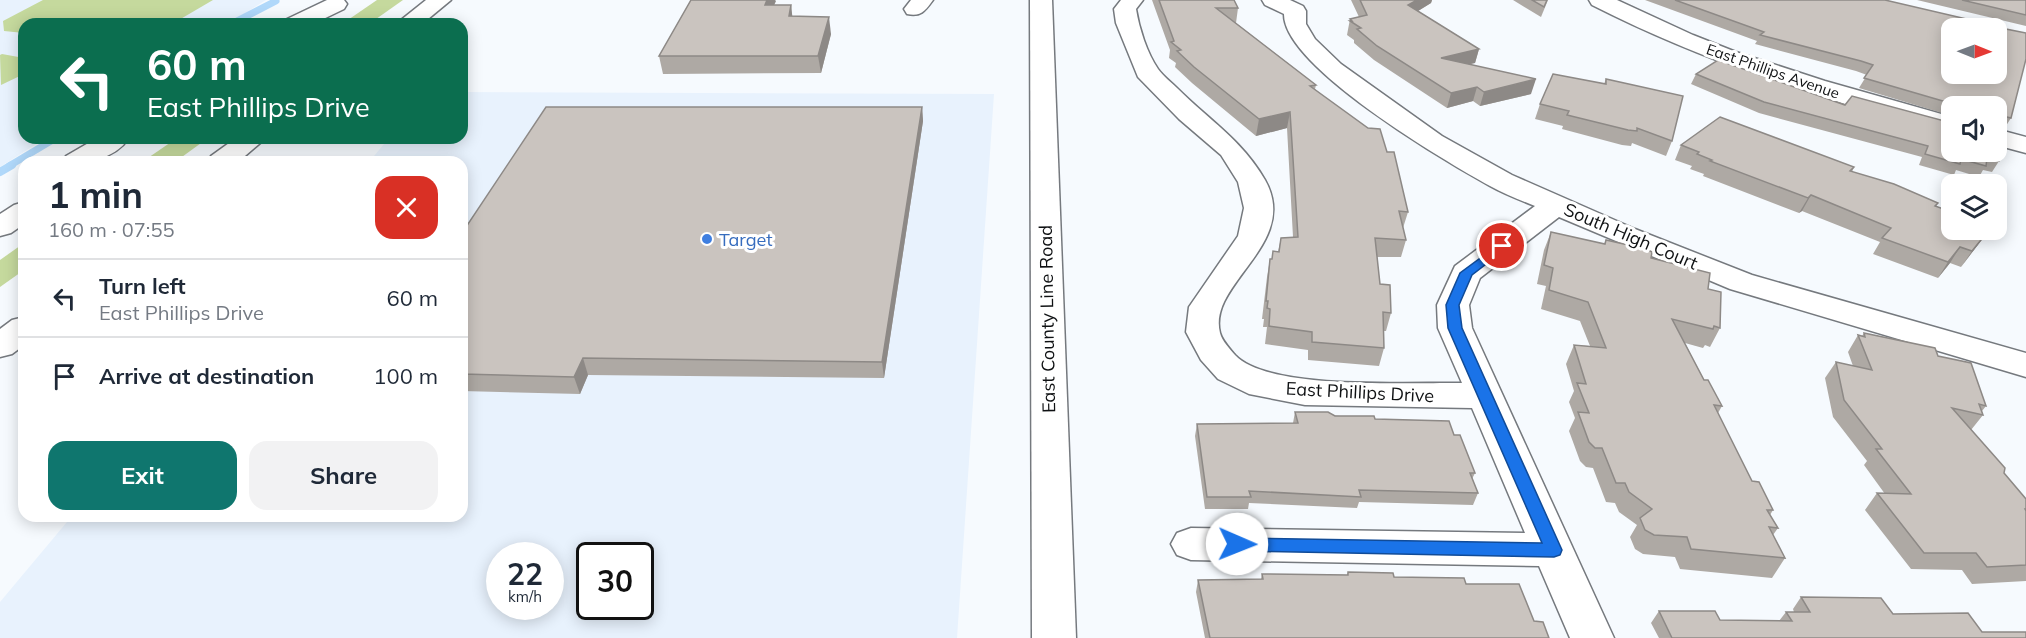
<!DOCTYPE html>
<meta charset="utf-8">
<style>
:root{--surface:#fff;--page:#f2f2f3;--text:#1f2937;--muted:#747a83;--line:#e0e1e3;--accent:#0f766e}
body{margin:0;font-family:Mulish,sans-serif;background:var(--page);color:var(--text);height:100vh;display:flex;flex-direction:column;font-size:22px;white-space:nowrap}
*{box-sizing:border-box;margin:0}
p{font-size:20px;color:var(--muted)}
.icon{flex:none;width:33px;height:33px;fill:none;stroke:currentColor;stroke-width:2;stroke-linecap:round;stroke-linejoin:round}
.map{position:relative;flex:1;overflow:hidden}
.panel{position:absolute;left:18px;top:156px;width:450px;height:366px;display:flex;flex-direction:column;background:var(--surface);border-radius:18px;box-shadow:0 3px 15px #0003}
.panel>*{flex:none}
.banner{position:absolute;left:18px;top:18px;width:450px;height:126px;border-radius:18px;box-shadow:0 3px 15px #0003;background:#0b6e4f;color:#fff;overflow:hidden}
.needle{width:39px;rotate:91deg}
.buttons{position:absolute;left:1941px;top:18px;display:grid;gap:12px}
.buttons a{display:grid;place-items:center;width:66px;height:66px;border-radius:12px;background:var(--surface);box-shadow:0 3px 15px #0003;font-size:30px}
.speed{position:absolute;left:486px;top:542px;display:flex;gap:12px;font-size:30px;font-weight:700;text-align:center}
.speed>*{display:grid;place-content:center;width:78px;height:78px;border-radius:50%;background:var(--surface);box-shadow:0 3px 15px #0003;line-height:1}
.speed small{font-size:15px;font-weight:400}
.speed .limit{border:3px solid #111;border-radius:9px;background:#fff;color:#111}
.pin{position:absolute;display:grid;place-items:center;width:51px;height:51px;color:#fff;margin:-26px;border:3px solid #fff;border-radius:50%;box-shadow:0 2px 6px #0007}
.me{position:absolute;width:66px;margin:-33px;rotate:91deg;stroke-linejoin:round;filter:drop-shadow(0 0 4px #0008)}
.turn{display:flex;align-items:center;gap:21px;height:126px;padding:0 30px;font-size:27px}
.turn .icon{width:78px;height:78px;stroke-width:2.5}
.turn b{display:block;font-size:42px;line-height:51px}
.round{display:grid;place-items:center;flex:none;width:63px;height:63px;border-radius:18px;background:var(--page)}
.headline{display:flex;align-items:center;justify-content:space-between;height:102px;padding:0 30px}
h1{font-size:36px;font-weight:700;line-height:45px}
.primary-button{display:flex;gap:12px;margin-top:auto;padding:12px 30px}
.primary-button a{flex:1;height:69px;border-radius:18px;background:var(--accent);color:#fff;font-size:24px;font-weight:700;line-height:69px;text-align:center}
.primary-button a+a{background:var(--page);color:var(--text)}
ul{padding:0;list-style:none}
li{display:flex;align-items:center;gap:18px;height:78px;padding:0 30px;border-top:2px solid var(--line)}
li div{flex:1}
li b{display:block;font-size:22px}
li em{font-style:normal}
.map>svg:first-child{display:block}
.built{fill:#e8f2fd;fill-rule:evenodd}
.green{fill:#c5d99d}
.lines{fill:none;stroke-linecap:round;stroke-linejoin:round}
.stream-far1{stroke:#b0d8fa;stroke-width:7}
.stream{stroke:#b0d8fa;stroke-width:8}
.minor-casing{stroke:#75797e;stroke-width:3}
.major-casing{stroke:#75797e;stroke-width:3}
.highway-casing{stroke:#75797e;stroke-width:3}
.minor{fill:#fff;fill-rule:evenodd}
.major{fill:#fff;fill-rule:evenodd}
.highway{fill:#fff;fill-rule:evenodd}
.wall{fill:#aea9a4}
.shaded-wall{fill:#8d8986}
.building{fill:#cac4bf;stroke:#8d8986;stroke-width:1.5;fill-rule:evenodd}
.route{fill:#1a73e8;stroke:#114b97;stroke-width:1.5}
.shop-dot{fill:#3f7fe0;stroke:#fff;stroke-width:2}
.labels{text-anchor:middle;dominant-baseline:central;stroke-width:6;stroke-linejoin:round;paint-order:stroke}
.far-street-label{font-size:15px;fill:#0f1113;stroke:#fff}
.street-label{font-size:18px;fill:#0f1113;stroke:#fff}
.shop-label{font-size:18px;fill:#366cbe;stroke:#fff;text-anchor:start}
</style>
<div class="map">
<svg width="2026" height="638" viewBox="0 0 2026 638">
<rect width="100%" height="100%" fill="#f6fafe"/>
<g class="built">
<polygon points="0,0 266,0 228,24 24,24 24,138 46,138 0,167"/>
<path d="M462 92 994 94 957 638H0V602L72 516H462V162H369L389 138H462ZM500 555H550V606H500ZM590 555H640V606H590Z"/>
</g>
<g class="green">
<polygon points="43,0 213,0 172,24 24,24 24,33 4,31 3,21"/>
<polygon points="377,0 403,0 369,24 342,24"/>
<polygon points="2,54 24,58 24,74 1,85 0,55"/>
<polygon points="177,138 208,138 175,162 142,162"/>
<polygon points="24,243 24,270 0,287 0,260"/>
</g>
<g class="lines">
<g class="stream-far1">
<polyline points="231,24 276,1"/>
<polyline points="9,166 56,138"/>
</g>
<polyline class="stream" points="0,172 12,165"/>
<g class="minor-casing">
<g id="minor">
<path d="M911 0H933C925 11 921 17 907 14L904 9Z"/>
<path d="M1121 0H1143L1136 9C1139 28 1147 53 1158 69 1163 76 1171 82 1177 88 1209 120 1242 140 1265 180 1301 244 1207 283 1220 333 1222 341 1230 349 1235 355 1269 391 1411 382 1462 383L1438 328 1437 305 1455 266 1535 206C1520 200 1504 194 1490 186 1445 161 1283 66 1284 14L1265 5 1262 0H1290L1303 6 1306 11V24L1315 39 1341 64 1442 136 1512 175 1635 229 1752 275 2026 353V377L1730 289 1559 217 1480 278 1469 305 1472 328 1614 638H1570L1539 566 1191 560 1177 555 1171 544 1177 533 1191 528 1525 533 1472 408 1305 405 1249 394 1218 379 1201 360 1186 332 1189 307 1238 236 1244 208 1238 182 1221 155 1179 119 1138 77 1116 23 1114 9Z"/>
<path d="M1589 0H1617L1693 35 1736 52 1825 81 1952 117V133C1828 102 1706 63 1592 5Z"/>
<polygon points="1996,129 2026,137 2026,153 1996,145"/>
</g>
</g>
<g class="major-casing">
<polygon id="major" points="1030,0 1052,0 1076,638 1032,638"/>
</g>
<g class="highway-casing">
<g id="highway">
<polygon points="327,0 344,0 347,4 344,9 313,24 284,24 287,19"/>
<polygon points="426,0 451,0 422,24 396,24"/>
<path d="M97 138H129C113 161 87 162 62 162L66 156Z"/>
<polygon points="236,138 266,138 238,162 207,162 211,156"/>
<polygon points="24,202 24,224 11,233 0,236 0,214 14,205"/>
<polygon points="24,317 24,345 12,354 0,357 0,329 12,320"/>
</g>
</g>
<use href="#minor" class="minor"/>
<use href="#major" class="major"/>
<use href="#highway" class="highway"/>
</g>
<g class="wall">
<polygon points="691,0 775,0 774,5 791,5 792,16 831,34 821,73 663,74 659,56"/>
<polygon points="1152,0 1234,0 1238,8 1236,23 1316,85 1315,89 1387,152 1408,212 1403,228 1406,240 1401,257 1377,257 1380,284 1391,313 1386,331 1383,331 1384,348 1379,366 1308,360 1308,350 1265,344 1267,327 1263,327 1264,319 1262,319 1267,277 1270,259 1272,259 1278,252 1281,238 1293,237 1287,128 1256,136 1192,83 1175,67 1176,63 1169,58 1170,50"/>
<polygon points="1351,0 1432,0 1431,3 1418,11 1479,49 1475,63 1469,64 1531,94 1480,106 1473,101 1447,108 1374,60 1354,43 1354,40 1347,35 1350,19 1359,17"/>
<polygon points="1513,0 1548,0 1541,17"/>
<polygon points="1645,0 1885,0 2011,118 2004,129 2000,128 1999,161 1992,172 1983,170 1979,177 1956,170 1954,175 1919,165 1922,157 1759,113 1691,84 1696,74 1952,152 1996,106 1952,106 1952,116 1859,88 1867,75 1856,71 1755,44 1757,41"/>
<polygon points="1917,0 2026,0 2026,26"/>
<polygon points="1606,79 1672,141 1666,156 1632,143 1631,146 1622,145 1562,129 1563,126 1535,119 1540,104 1604,84"/>
<polygon points="922,107 923,121 884,378 588,375 580,394 462,391 462,233"/>
<polygon points="1681,145 1854,167 1852,172 1938,203 1936,206 1989,230 1961,267 1950,263 1938,278 1873,254 1880,242 1802,211 1799,213 1703,176 1704,174 1690,169 1692,166 1675,160"/>
<polygon points="1551,232 1604,244 1606,240 1651,258 1708,289 1720,328 1710,347 1705,345 1703,348 1685,343 1704,380 1722,406 1718,413 1752,481 1773,510 1770,515 1778,528 1773,535 1785,558 1772,578 1680,569 1675,557 1643,554 1635,549 1630,537 1637,525 1619,512 1615,503 1606,502 1593,468 1586,467 1580,461 1569,431 1575,418 1569,402 1574,391 1566,364 1574,345 1590,346 1580,321 1541,309 1546,286 1537,284 1544,250"/>
<polygon points="1864,333 1938,356 1986,406 1982,411 1983,415 1971,430 2004,473 2026,499 2026,581 1972,584 1962,570 1911,569 1865,510 1877,493 1885,494 1864,465 1867,461 1833,417 1825,378 1836,362 1853,366 1848,352 1858,335 1862,336"/>
<polygon points="1295,412 1375,419 1454,435 1475,473 1472,479 1478,493 1473,505 1359,502 1357,508 1249,503 1248,509 1205,509 1195,436 1197,424 1293,423"/>
<polygon points="1348,572 1394,577 1466,584 1534,621 1549,638 1205,638 1196,592 1198,580 1261,579 1262,574 1347,575"/>
<polygon points="1801,597 1893,614 1982,632 2026,638 1659,638 1651,623 1659,611 1720,620 1779,621 1786,612 1794,612 1793,609"/>
</g>
<g class="shaded-wall">
<polygon points="767,0 775,0 776,1 767,21 765,5"/>
<polygon points="1417,0 1432,0 1431,3 1405,19 1408,5"/>
<polygon points="791,5 793,22 789,16"/>
<polygon points="829,17 831,34 821,73 818,56"/>
<polygon points="1479,49 1475,63 1437,72 1441,58"/>
<polygon points="1536,79 1531,94 1480,106 1484,92"/>
<polygon points="1477,87 1473,101 1447,108 1451,93"/>
<polygon points="922,107 923,121 884,378 882,362"/>
<polygon points="1290,112 1287,128 1256,136 1259,119"/>
<polygon points="1811,195 1802,211 1799,213 1808,198"/>
<polygon points="1989,230 1980,242 1961,267 1972,251"/>
<polygon points="1960,247 1950,263 1938,278 1948,262"/>
<polygon points="583,358 588,375 580,394 574,377"/>
</g>
<g class="building">
<polygon points="691,0 767,0 765,5 791,5 789,16 829,17 818,56 659,56"/>
<polygon points="1159,0 1234,0 1238,8 1216,8 1316,85 1310,86 1368,128 1380,129 1387,152 1394,152 1408,212 1399,211 1406,240 1375,238 1380,284 1390,285 1391,313 1383,312 1384,348 1312,342 1312,332 1269,326 1270,309 1267,308 1268,301 1266,301 1270,259 1272,259 1273,251 1279,252 1281,238 1298,237 1290,112 1259,119 1194,67 1177,51 1181,50 1171,42 1174,41"/>
<polygon points="1360,0 1417,0 1408,5 1479,49 1441,58 1536,79 1484,92 1477,87 1451,93 1377,46 1357,29 1361,28 1350,21 1352,21 1350,19 1367,15"/>
<polygon points="1532,0 1547,0 1544,7"/>
<path d="M1675 0H1885L1975 21H2000L2001 28 2026 33V59L2011 118 2003 116 2000 119 2001 135 2006 138 1999 161 1987 158 1986 166 1961 159 1960 164 1925 154 1928 146 1764 102 1696 74 1718 60 1845 105 1852 96 1952 123V152H1996V106H1960L1864 78 1873 65 1861 61 1760 35 1764 32ZM1952 28H1996V74H1952Z"/>
<polygon points="1962,0 2026,0 2026,15"/>
<polygon points="1553,74 1606,84 1606,79 1683,96 1672,141 1637,128 1637,131 1628,130 1567,115 1569,111 1540,104"/>
<polygon points="546,107 922,107 882,362 583,358 574,377 462,374 462,233"/>
<polygon points="1720,117 1854,167 1850,171 1894,184 1938,203 1935,206 1952,212 1952,230 1989,230 1972,251 1960,247 1948,262 1882,238 1891,228 1811,195 1808,198 1710,161 1712,160 1697,154 1699,152 1681,145"/>
<polygon points="1551,232 1605,244 1606,240 1646,249 1652,252 1651,258 1710,273 1708,289 1721,292 1720,328 1714,326 1713,329 1672,319 1704,380 1708,380 1722,406 1714,405 1752,481 1759,482 1773,510 1767,510 1778,528 1769,527 1785,558 1691,549 1687,537 1654,535 1645,530 1640,518 1652,509 1629,492 1625,483 1616,483 1602,448 1595,448 1589,442 1578,412 1589,413 1577,383 1586,384 1574,345 1606,348 1588,302 1549,290 1553,268 1544,265"/>
<polygon points="1864,333 1935,348 1938,356 1971,363 1986,406 1979,404 1983,415 1952,408 2005,468 2004,473 2026,499 2026,509 2025,509 2026,511 2026,565 1987,567 1976,553 1924,553 1877,493 1911,494 1876,449 1882,449 1844,400 1836,362 1872,370 1858,335 1865,337"/>
<polygon points="1295,412 1328,412 1335,416 1374,416 1375,419 1449,421 1454,435 1460,435 1475,473 1470,473 1478,493 1359,490 1361,497 1249,491 1251,497 1207,497 1197,424 1298,423"/>
<polygon points="1348,572 1393,573 1394,577 1464,578 1466,584 1519,584 1534,621 1543,622 1549,638 1210,638 1198,580 1263,579 1262,574 1348,575"/>
<polygon points="1801,597 1881,598 1893,614 1968,613 1982,632 2026,632 2026,638 1672,638 1659,611 1715,611 1720,620 1792,621 1786,612 1810,612"/>
</g>
<polygon class="route" points="1502,242 1509,246 1507,248 1472,275 1459,305 1462,328 1562,550 1560,555 1554,557 1237,551 1231,549 1228,544 1231,540 1237,538 1542,543 1448,328 1446,305 1460,273"/>
<circle class="shop-dot" cx="707" cy="239" r="6"/>
<g class="labels">
<g class="far-street-label">
<text transform="translate(1773 71) rotate(19)">East Phillips Avenue</text>
</g>
<g class="street-label">
<text transform="translate(1631 236) rotate(23)">South High Court</text>
<text transform="translate(1047 319) rotate(-91)">East County Line Road</text>
<text transform="translate(1360 392) rotate(3)">East Phillips Drive</text>
</g>
<g class="shop-label">
<text x="719" y="239">Target</text>
</g>
</g>
</svg>
<div class="buttons">
<a><svg class="needle" viewBox="-14 -14 28 28"><path d="M0-13l5 13h-10z" fill="#e53935"/><path d="M0 13l5-13h-10z" fill="#747a83"/></svg></a>
<a><svg class="icon" aria-label="sound" viewBox="0 0 24 24"><path d="M4 9h4l5-4v14l-5-4H4zM17 9q2 3 0 6"/></svg></a>
<a><svg class="icon" aria-label="layers" viewBox="0 0 24 24"><path d="M12 4l9 5-9 5-9-5zM3 14l9 5 9-5"/></svg></a>
</div>
<div class="speed"><div>22<small>km/h</small></div><div class="limit">30</div></div>
<div class="pin" style="left:1502px;top:246px;background:#d93025"><svg class="icon" aria-label="arrive" viewBox="0 0 24 24"><path d="M6 21V4h12l-3 4 3 4H6"/></svg></div>
<svg class="me" style="left:1237px;top:544px" viewBox="-20 -20 40 40"><circle r="19" fill="#fff"/><path d="M0-13L10 11 0 6-10 11z" fill="#1a73e8"/></svg>
<div class="banner">
<div class="turn"><svg class="icon" aria-label="left" viewBox="0 0 24 24"><path d="M17 20v-9H6M10 6l-5 5 5 5"/></svg><div><b>60 m</b>East Phillips Drive</div></div>
</div>
<section class="panel">
<div class="headline"><div><h1>1 min</h1><p>160 m · 07:55</p></div><a class="round" style="background:#d93025;color:#fff"><svg class="icon" aria-label="close" viewBox="0 0 24 24"><path d="M6 6l12 12M18 6L6 18"/></svg></a></div>
<ul>
<li><svg class="icon" aria-label="left" viewBox="0 0 24 24"><path d="M17 20v-9H6M10 6l-5 5 5 5"/></svg><div><b>Turn left</b><p>East Phillips Drive</p></div><em>60 m</em></li>
<li><svg class="icon" aria-label="arrive" viewBox="0 0 24 24"><path d="M6 21V4h12l-3 4 3 4H6"/></svg><div><b>Arrive at destination</b></div><em>100 m</em></li>
</ul>
<div class="primary-button"><a>Exit</a><a>Share</a></div>
</section>
</div>
